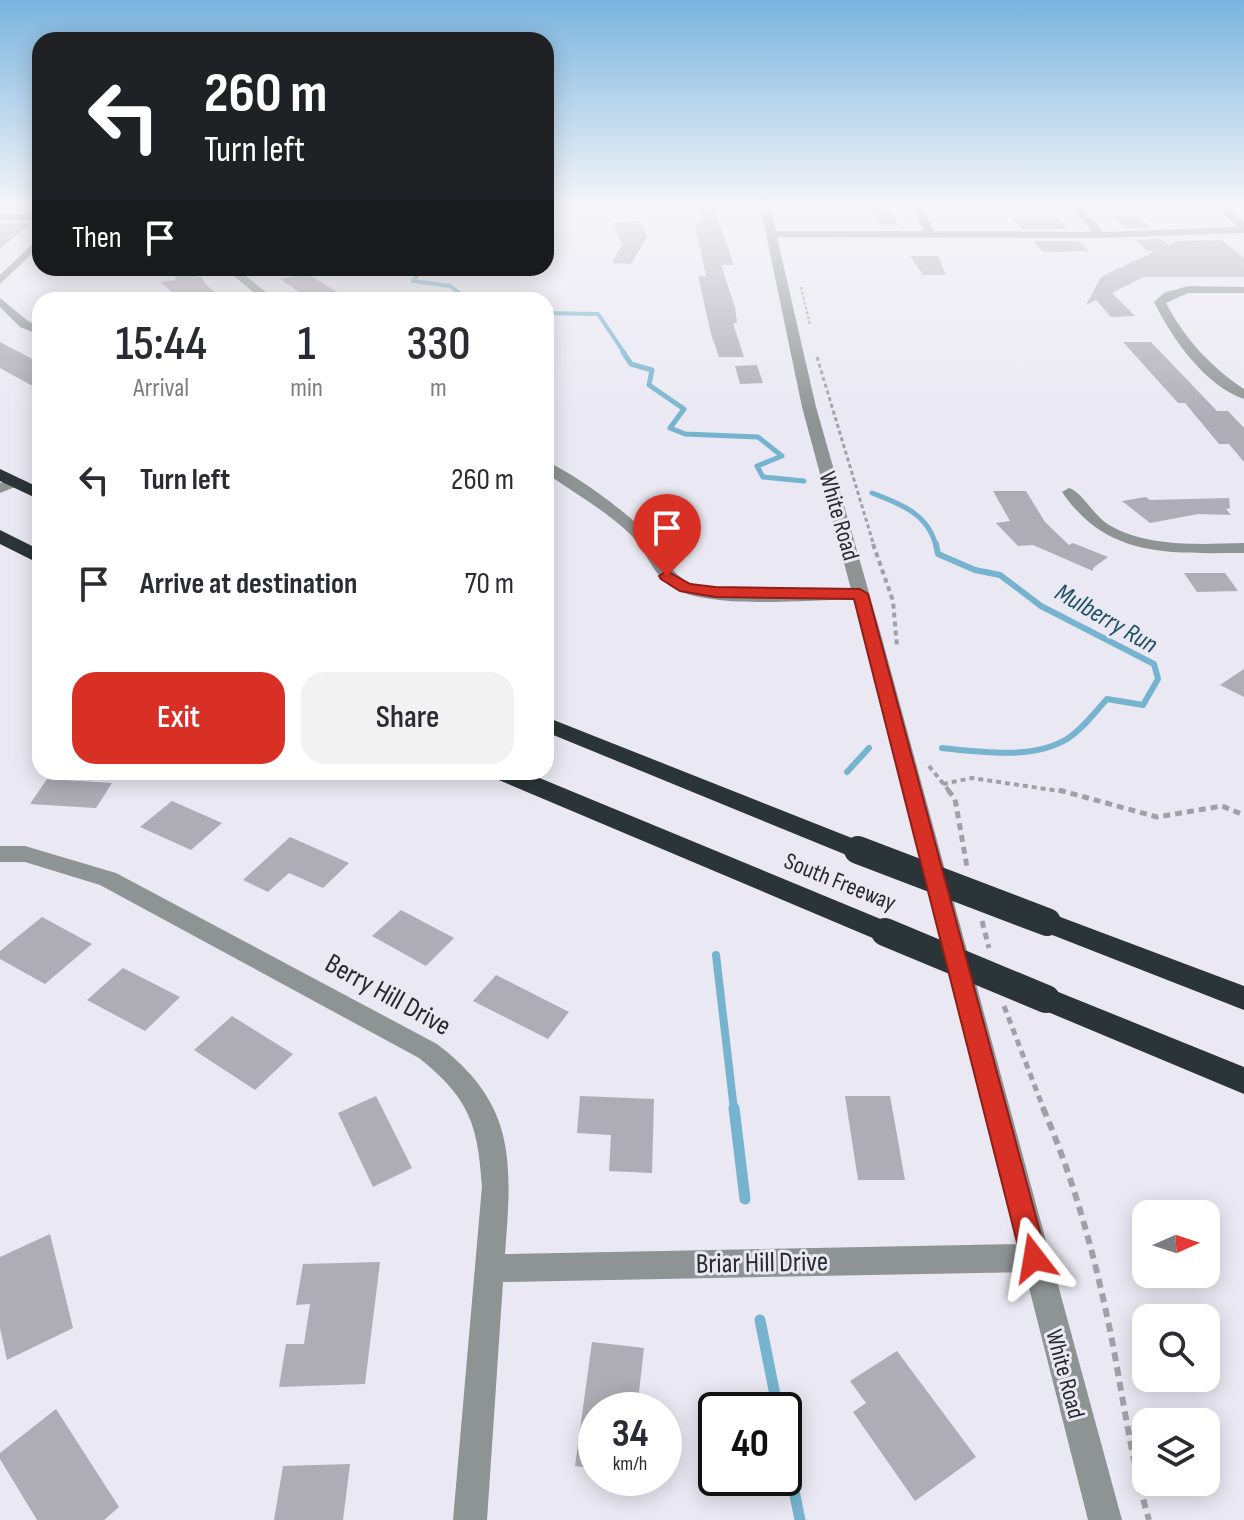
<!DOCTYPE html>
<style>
:root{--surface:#fff;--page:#f2f2f3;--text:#2b2b33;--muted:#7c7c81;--accent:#d93025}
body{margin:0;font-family:"Sofia Sans Condensed",sans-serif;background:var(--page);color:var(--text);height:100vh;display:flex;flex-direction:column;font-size:30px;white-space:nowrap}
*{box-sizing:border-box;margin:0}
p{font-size:26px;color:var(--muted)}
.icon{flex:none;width:44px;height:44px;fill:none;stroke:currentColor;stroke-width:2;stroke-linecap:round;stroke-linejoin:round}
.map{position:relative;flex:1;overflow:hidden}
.panel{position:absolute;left:32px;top:292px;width:522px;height:488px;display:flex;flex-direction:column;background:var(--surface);border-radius:24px;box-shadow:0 4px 20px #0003}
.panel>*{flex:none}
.top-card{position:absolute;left:32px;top:32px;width:522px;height:244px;border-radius:24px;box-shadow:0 4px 20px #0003;background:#202124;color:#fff;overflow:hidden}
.needle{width:52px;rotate:87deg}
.buttons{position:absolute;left:1132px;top:1200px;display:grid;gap:16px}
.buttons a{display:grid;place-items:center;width:88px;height:88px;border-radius:16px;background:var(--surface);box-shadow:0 4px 20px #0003;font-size:40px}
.speed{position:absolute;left:578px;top:1392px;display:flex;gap:16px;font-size:40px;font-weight:700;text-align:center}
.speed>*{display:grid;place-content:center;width:104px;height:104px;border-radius:50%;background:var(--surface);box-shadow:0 4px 20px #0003;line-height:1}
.speed small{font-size:20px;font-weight:400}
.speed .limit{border:4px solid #111;border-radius:12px;background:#fff;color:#111}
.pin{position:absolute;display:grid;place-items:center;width:68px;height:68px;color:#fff;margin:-82px -34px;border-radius:50% 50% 50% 0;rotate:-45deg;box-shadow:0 0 8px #0007}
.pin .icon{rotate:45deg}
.me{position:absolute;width:88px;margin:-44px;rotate:346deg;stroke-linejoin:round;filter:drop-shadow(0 0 6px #0008)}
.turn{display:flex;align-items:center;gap:28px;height:168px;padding:0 40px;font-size:36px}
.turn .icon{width:104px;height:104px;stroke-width:2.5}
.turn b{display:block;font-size:56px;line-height:68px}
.then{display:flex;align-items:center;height:76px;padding:0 40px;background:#0003;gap:16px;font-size:30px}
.eta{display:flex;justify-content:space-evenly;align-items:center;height:136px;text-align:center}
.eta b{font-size:48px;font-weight:600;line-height:56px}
.cta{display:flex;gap:16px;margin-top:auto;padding:16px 40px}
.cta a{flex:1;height:92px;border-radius:24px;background:var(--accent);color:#fff;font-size:32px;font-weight:600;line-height:92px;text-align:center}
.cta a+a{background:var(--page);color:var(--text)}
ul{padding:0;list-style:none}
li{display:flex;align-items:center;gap:24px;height:104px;padding:0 40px}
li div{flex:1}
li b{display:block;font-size:30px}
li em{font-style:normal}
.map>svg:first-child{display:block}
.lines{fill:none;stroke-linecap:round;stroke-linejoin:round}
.stream-far4{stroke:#76b3ce;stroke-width:4}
.stream-far3{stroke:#76b3ce;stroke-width:5}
.stream-far2{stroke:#76b3ce;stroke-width:6}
.stream-far1{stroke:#76b3ce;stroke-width:8}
.stream{stroke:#76b3ce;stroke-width:11}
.building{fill:#aeacb5}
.path-far4{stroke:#a2a0a7;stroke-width:2;stroke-dasharray:3 2;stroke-linecap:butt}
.path-far3{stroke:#a2a0a7;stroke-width:3;stroke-dasharray:4 3;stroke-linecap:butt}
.path-far2{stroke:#a2a0a7;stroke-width:4;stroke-dasharray:5 4;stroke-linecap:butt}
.path-far1{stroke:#a2a0a7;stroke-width:5;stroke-dasharray:7 5;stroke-linecap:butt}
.path{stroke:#a2a0a7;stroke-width:6;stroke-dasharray:9 6;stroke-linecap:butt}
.minor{fill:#8e9393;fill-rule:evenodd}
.highway{fill:#2b3436;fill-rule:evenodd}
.highway-bridge{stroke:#2b3436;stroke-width:28}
.route{fill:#d93025;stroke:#8d1f18;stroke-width:2}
.labels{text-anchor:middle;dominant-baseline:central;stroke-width:6;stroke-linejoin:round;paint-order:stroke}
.street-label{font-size:24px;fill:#29282b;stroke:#eae8f2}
.water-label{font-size:26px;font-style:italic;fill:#205265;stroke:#eae8f2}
.near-street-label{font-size:28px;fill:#29282b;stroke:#eae8f2}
</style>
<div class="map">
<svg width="1244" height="1520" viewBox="0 0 1244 1520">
<rect width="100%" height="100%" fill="#eae8f2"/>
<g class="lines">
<g class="stream-far4">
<polyline points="416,268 420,271 413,281 450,286 469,300"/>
<polyline points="546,313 598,314 625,354"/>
</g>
<g class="stream-far3">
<polyline points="623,352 631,364 652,370 649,385 684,409 670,428 685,434 758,437 782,456 757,466 763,477 804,481"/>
<path d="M872 493C900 504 928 513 936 546"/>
</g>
<g class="stream-far2">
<path d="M936 544 938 554 975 570 1000 575 1041 606 1154 664 1158 679 1143 705 1107 699C1094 713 1083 729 1067 739 1032 760 980 752 942 748"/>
<polyline points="847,772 869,748"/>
</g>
<polyline class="stream-far1" points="716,955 734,1110"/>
<g class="stream">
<polyline points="734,1108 745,1199"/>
<polyline points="760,1320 778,1410"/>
<polyline points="784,1441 800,1520"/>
</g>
</g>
<g class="building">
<polygon points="697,205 713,205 734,265 721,265 735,307 737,323 733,323 744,357 719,357 711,334 698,276 706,276 695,224 702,222"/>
<polygon points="870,207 888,207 899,225 880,225"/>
<polygon points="1113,216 1138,216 1150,227 1125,228"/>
<polygon points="1058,218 1067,229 1022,229 1013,219"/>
<polygon points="640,221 647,237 631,264 612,263 622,245 613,222"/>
<polygon points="0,223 31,223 0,249"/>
<polygon points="1161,239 1168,245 1176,241 1221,240 1244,258 1244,277 1143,277 1112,293 1135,316 1111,317 1096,300 1086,305 1101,277 1155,251 1147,251 1136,240"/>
<polygon points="1033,241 1078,241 1088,251 1043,252"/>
<polygon points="910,256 938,256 946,275 923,275"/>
<polygon points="172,268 194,268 197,277 201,276 205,284 220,296 182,300 160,282 176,280"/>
<polygon points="306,273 350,300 311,300 280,279"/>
<polygon points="0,342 40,363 40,390 0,368"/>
<polygon points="1123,342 1151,342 1217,411 1228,411 1244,428 1244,462 1229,444 1219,444 1185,403 1178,403"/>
<polygon points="757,365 763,383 740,384 735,366"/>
<polygon points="993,491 1026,491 1045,522 1069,545 1073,543 1108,557 1093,568 1093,571 1033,545 1018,546 996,523 1010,521"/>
<polygon points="1146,497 1150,500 1229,498 1230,508 1226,509 1231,515 1198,514 1150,523 1122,501"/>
<polygon points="1184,573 1225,573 1238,591 1197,592"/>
<polygon points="1244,669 1244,697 1220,685"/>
<polygon points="47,779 112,783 96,808 30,804"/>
<polygon points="172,801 222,823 191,850 140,827"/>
<polygon points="290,837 349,863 323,888 289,873 268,892 243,880"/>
<polygon points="401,910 454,938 426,966 372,936"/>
<polygon points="42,917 92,944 45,984 0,959 0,951"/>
<polygon points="123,968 180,997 145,1031 87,1000"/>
<polygon points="496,975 569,1012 548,1039 473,1001"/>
<polygon points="232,1016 293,1054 255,1090 194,1050"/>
<polygon points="376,1096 412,1168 373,1187 338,1113"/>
<polygon points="580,1096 654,1099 652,1173 609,1171 611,1135 577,1133"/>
<polygon points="845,1096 890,1096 905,1180 858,1180"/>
<polygon points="50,1234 73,1328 7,1360 0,1328 0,1257"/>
<polygon points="380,1262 365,1384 279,1387 286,1344 304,1344 310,1304 296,1305 303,1264"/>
<polygon points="592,1342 644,1348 637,1410 596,1410 596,1469 575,1466"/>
<polygon points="897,1351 976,1457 915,1501 853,1412 866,1403 850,1381"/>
<polygon points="56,1409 119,1507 104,1520 37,1520 0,1459 0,1453"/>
<polygon points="350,1464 343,1520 274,1520 283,1466"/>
</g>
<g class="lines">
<polyline class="path-far4" points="801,287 810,325"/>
<polyline class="path-far3" points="817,357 874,546"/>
<g class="path-far2">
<polyline points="873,544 893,601 897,647"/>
<polyline points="929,766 950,792"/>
<polyline points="943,784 972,778 1066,792"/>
</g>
<g class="path-far1">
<polyline points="948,790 955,799 967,867"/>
<polyline points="1059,790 1157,817 1222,806 1244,815"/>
<polyline points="982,921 989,948"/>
<polyline points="1004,1006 1044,1110"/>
</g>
<path class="path" d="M1043 1108C1075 1182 1095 1257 1111 1335 1123 1397 1131 1459 1149 1520"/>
<g class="minor">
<path d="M760 205H770L776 231H924L911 205H921L934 231 1092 232 1071 205H1081L1103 232 1238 227 1215 205H1226L1244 222V233L1100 238 777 237 816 407 883 642 1122 1520H1088L1025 1272 503 1282 487 1520H453L482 1186C478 1124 469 1098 419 1058L100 885 25 862H0V846H25L116 873 437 1044C517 1105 512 1162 505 1254L1018 1244 854 599C808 600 718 609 677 590 654 579 647 551 630 534 605 510 574 493 546 473V462C567 468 631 515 646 533 661 549 669 574 691 583 727 598 810 590 851 589L802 407Z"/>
<rect x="0" y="214" width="40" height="6"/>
<polygon points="40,237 40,246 0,284 0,275"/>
<polygon points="546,242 551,243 551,247 546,248"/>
<polygon points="224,268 236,268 276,300 263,300"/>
<path d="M1188 286 1244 287V293H1188L1166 303C1184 338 1211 367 1244 389V399C1204 385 1172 338 1154 302L1164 293Z"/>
<polygon points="0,298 28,321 40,327 40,335 20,327 0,307"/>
<polygon points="15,478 20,479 20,485 0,493 0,483"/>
<path d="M1069 488C1082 492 1094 516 1109 525 1149 548 1200 544 1244 543V553C1170 553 1108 559 1062 492Z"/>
</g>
<g class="highway">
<polygon points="0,469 40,488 40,500 0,481"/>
<polygon points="0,530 40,550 40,564 0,544"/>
<polygon points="546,717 867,844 871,850 867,856 858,859 849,856 546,732"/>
<polygon points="491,772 525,772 895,925 899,932 895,939 885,942 875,939 494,778"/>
<polygon points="1047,912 1244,986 1244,1010 1037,929 1033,922 1037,915"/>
<polygon points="1046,987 1244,1067 1244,1094 1036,1007 1031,999 1036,991"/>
</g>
<g class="highway-bridge">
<polyline points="858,850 1047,922"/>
<polyline points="885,932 1046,999"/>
</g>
</g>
<linearGradient id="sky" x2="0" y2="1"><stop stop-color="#7ab4de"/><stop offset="0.49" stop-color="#f6f5f9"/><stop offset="1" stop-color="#f6f5f9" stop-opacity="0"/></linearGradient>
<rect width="1244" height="418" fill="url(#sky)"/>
<polygon class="route" points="667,571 690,584 715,587 860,589 868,594 1047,1258 1043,1267 1034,1270 1025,1267 1021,1258 854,599 715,597 680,591 661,579 659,576"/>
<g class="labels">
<g class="street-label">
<text transform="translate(839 516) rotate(74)">White Road</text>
<text transform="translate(840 882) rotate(22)">South Freeway</text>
<text transform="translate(1065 1374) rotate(75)">White Road</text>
</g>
<g class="water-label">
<text transform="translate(1106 619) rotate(30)">Mulberry Run</text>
</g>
<g class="near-street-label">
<text transform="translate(388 995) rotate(29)">Berry Hill Drive</text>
<text transform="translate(762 1263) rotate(-1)">Briar Hill Drive</text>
</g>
</g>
</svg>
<div class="buttons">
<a><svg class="needle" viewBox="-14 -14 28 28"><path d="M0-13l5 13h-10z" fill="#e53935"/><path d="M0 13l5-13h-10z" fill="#7c7c81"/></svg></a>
<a><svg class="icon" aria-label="search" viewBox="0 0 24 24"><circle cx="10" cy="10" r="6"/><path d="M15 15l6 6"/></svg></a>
<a><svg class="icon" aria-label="layers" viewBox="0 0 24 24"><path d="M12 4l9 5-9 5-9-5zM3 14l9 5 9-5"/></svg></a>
</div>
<div class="speed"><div>34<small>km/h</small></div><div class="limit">40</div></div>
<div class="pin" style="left:667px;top:576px;background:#d93025"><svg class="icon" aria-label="arrive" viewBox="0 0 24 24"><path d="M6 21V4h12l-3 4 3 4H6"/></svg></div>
<svg class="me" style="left:1034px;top:1258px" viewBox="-20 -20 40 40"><path d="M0-17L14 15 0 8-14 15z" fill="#d93025" stroke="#fff" stroke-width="4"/></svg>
<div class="top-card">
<div class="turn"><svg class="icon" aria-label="left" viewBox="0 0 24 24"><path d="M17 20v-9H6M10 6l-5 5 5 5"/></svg><div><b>260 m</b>Turn left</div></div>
<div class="then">Then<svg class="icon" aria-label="arrive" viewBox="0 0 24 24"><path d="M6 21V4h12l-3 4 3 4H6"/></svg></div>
</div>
<section class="panel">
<div class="eta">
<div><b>15:44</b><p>Arrival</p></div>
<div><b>1</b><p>min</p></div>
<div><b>330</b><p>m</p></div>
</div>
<ul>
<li><svg class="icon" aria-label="left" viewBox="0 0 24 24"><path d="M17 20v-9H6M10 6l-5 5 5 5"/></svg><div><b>Turn left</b></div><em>260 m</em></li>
<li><svg class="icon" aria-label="arrive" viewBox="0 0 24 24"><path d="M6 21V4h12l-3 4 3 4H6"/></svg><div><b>Arrive at destination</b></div><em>70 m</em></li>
</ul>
<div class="cta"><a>Exit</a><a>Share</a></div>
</section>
</div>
